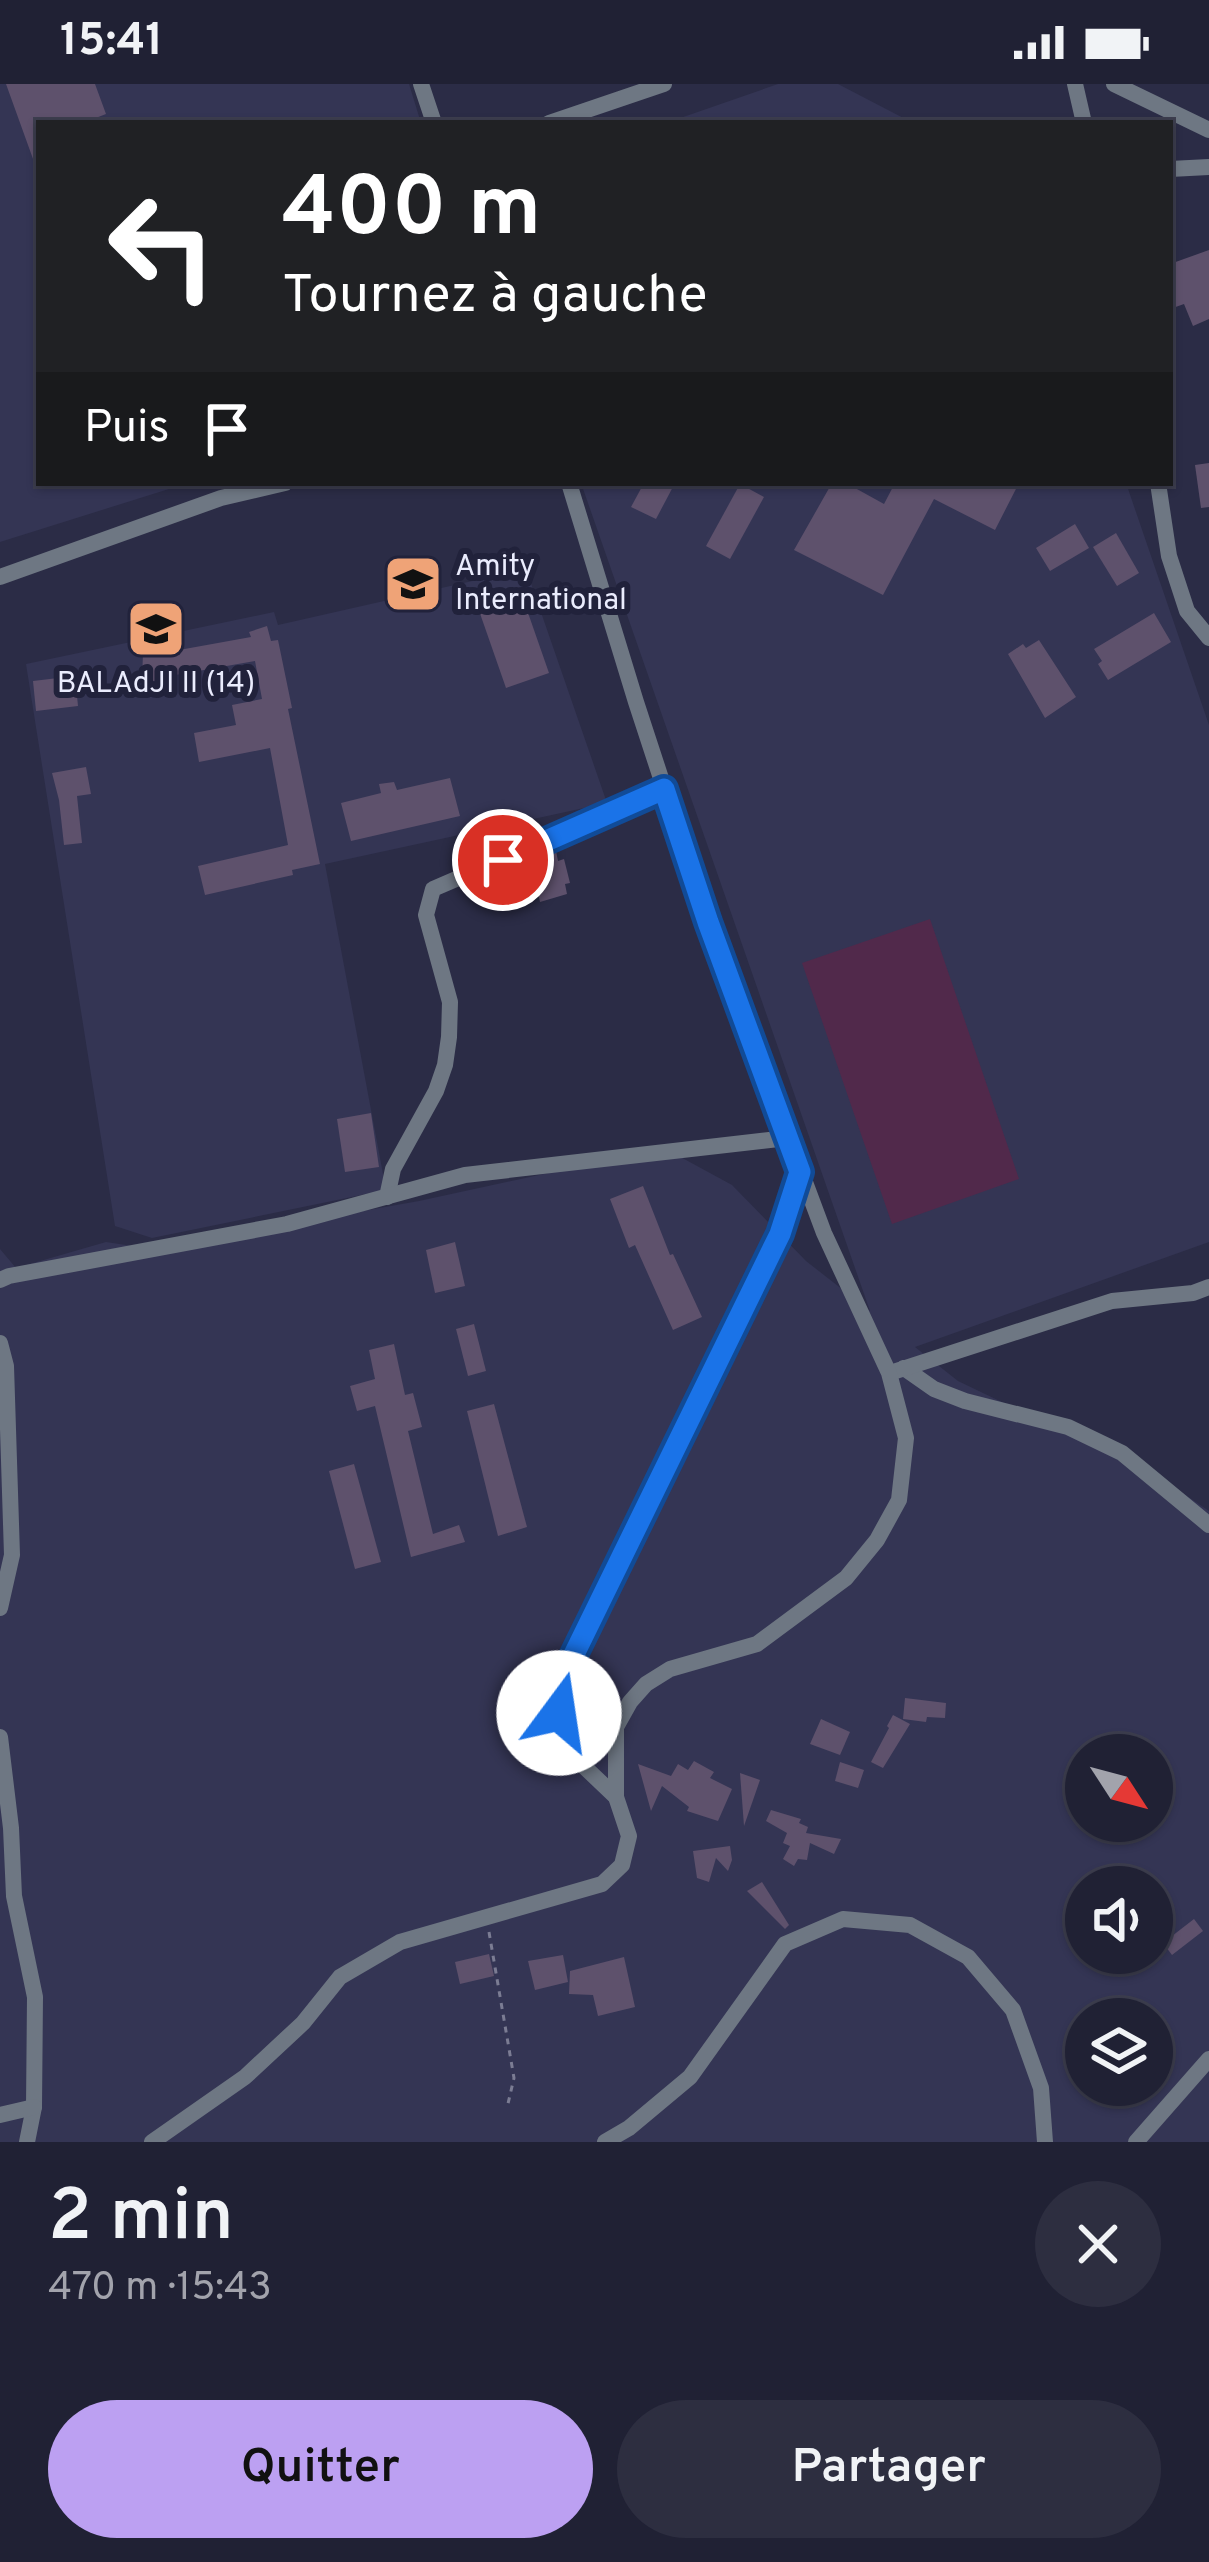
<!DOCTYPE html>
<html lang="fr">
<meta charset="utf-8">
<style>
:root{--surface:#202134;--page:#2d2e40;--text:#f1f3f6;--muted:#a2a3ac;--line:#3d3e4f;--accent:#bca0f2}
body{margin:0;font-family:Overpass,sans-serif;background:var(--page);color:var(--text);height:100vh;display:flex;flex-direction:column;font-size:45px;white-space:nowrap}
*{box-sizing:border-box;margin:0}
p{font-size:39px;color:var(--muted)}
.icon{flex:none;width:66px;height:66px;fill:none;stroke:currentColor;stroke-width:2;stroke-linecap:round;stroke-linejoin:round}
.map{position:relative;height:2058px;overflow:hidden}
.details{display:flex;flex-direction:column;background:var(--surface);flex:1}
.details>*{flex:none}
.guide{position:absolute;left:36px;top:36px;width:1137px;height:366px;border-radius:0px;box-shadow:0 3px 9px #0004,0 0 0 3px var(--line);background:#202124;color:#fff;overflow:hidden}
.needle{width:78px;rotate:126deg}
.fabs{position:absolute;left:1065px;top:1650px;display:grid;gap:24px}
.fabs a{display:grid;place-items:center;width:108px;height:108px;border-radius:50%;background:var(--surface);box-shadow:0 3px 9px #0004,0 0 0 3px var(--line);font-size:60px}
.pin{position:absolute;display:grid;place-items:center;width:102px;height:102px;color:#fff;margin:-51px;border:6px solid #fff;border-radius:50%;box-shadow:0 3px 12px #0007}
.me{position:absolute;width:132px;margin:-66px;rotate:14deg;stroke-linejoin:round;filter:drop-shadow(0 0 9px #0008)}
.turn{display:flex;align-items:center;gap:42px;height:252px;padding:0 48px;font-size:54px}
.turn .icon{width:156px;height:156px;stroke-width:2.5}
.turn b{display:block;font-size:84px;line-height:102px}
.then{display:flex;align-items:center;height:114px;padding:0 48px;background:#0003;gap:24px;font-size:45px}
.round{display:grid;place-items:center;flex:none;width:126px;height:126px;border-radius:63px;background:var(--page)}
.overview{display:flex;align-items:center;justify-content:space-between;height:204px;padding:0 48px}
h1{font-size:72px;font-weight:600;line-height:90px}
.primary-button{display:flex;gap:24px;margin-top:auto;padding:24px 48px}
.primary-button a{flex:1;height:138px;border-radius:72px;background:var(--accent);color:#111;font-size:48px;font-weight:600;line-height:138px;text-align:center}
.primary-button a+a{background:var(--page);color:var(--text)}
.status{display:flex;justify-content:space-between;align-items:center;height:84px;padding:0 60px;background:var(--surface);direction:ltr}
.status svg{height:33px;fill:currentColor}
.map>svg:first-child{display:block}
.built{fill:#343554;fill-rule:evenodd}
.green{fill:#51294b}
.building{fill:#5e516c}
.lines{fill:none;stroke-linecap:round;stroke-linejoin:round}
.path{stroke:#7b7c93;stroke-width:3;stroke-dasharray:6 6;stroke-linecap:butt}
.minor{stroke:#6e7783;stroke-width:16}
.route-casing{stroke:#114b97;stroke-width:30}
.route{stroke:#1a73e8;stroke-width:21}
.labels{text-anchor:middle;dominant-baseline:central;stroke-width:12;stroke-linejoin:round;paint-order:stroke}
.poi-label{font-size:30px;fill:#eaecfd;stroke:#21223b;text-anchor:start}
</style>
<div class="status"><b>15:41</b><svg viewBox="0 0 49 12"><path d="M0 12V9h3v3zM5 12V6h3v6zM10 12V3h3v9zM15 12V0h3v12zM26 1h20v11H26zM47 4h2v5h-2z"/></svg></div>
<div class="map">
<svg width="1209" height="2058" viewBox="0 0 1209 2058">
<rect width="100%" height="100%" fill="#2b2c46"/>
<g class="built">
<polygon points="0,0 409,0 421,39 39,39 39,399 188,399 0,458"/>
<polygon points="778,0 838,0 913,39 666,39"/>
<path d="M581 399H1126L1209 641V1158L915 1263 958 1297 1159 1393 1209 1427V2058H0V1165L16 1184 106 1158 166 1167 278 1142 419 1117 664 1064 732 1101 806 1177 870 1227ZM1086 1671H1152V1737H1086ZM1086 1803H1152V1869H1086ZM1086 1935H1152V2001H1086Z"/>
<polygon points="526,485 607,719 325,780 386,1106 152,1154 115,1142 26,580 274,528 278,541"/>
</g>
<polygon class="green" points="930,835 1019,1095 892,1140 802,879"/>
<g class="building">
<polygon points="6,0 95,0 106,30 83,39 39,39 37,86"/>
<polygon points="1209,166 1209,235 1193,242 1184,220 1170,225 1170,180"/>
<polygon points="1209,379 1209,423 1201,424 1195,381"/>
<polygon points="644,399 675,399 656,435 631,423"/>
<polygon points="832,399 846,399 884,420 895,399 1019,399 995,446 934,415 883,511 794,466"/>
<polygon points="740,400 764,413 730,475 706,462"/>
<polygon points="1075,440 1089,464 1050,487 1036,464"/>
<polygon points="1116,449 1139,489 1117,502 1093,463"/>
<polygon points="519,503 549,589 506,604 476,518"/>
<polygon points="1154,529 1171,558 1108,596 1098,580 1102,577 1094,565"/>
<polygon points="267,542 271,557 278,556 292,624 288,625 320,780 292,786 293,791 205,811 198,782 288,761 270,664 199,678 194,649 236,641 232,621 262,615 255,577 164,593 164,598 142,596 143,569 180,571 179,566 251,553 249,548"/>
<polygon points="1039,556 1076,613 1045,634 1008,570 1023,560 1026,564"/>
<polygon points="75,592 78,622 36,627 33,597"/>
<polygon points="86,683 91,710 77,712 82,759 64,761 59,716 52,689"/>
<polygon points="450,694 460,732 351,757 341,719 381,709 379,700 394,698 397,706"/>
<polygon points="556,767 558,777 564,775 570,799 565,800 567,810 540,818 531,776"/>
<polygon points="371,1029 379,1083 345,1088 337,1035"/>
<polygon points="643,1102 670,1171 673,1170 702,1233 673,1246 635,1161 629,1164 610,1115"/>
<polygon points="455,1158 465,1202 435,1209 426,1166"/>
<polygon points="474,1240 486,1287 468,1292 456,1245"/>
<polygon points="394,1260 405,1311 413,1309 422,1343 408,1347 433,1450 459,1441 465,1458 411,1473 375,1322 357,1327 350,1302 375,1295 369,1266"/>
<polygon points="494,1320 527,1443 498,1452 467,1327"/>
<polygon points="354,1380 381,1478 355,1485 329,1387"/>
<polygon points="905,1614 946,1619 945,1634 927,1633 926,1638 903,1635"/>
<polygon points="893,1631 910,1640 883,1684 871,1678 889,1644 887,1642"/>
<polygon points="821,1635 850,1648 840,1671 810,1660"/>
<polygon points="694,1677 714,1688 710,1694 732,1705 718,1737 687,1727 689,1723 662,1702 651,1727 638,1680 671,1692 678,1680 688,1686"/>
<polygon points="840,1678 864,1686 858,1704 835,1697"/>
<polygon points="740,1689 760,1696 744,1742"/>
<polygon points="771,1726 801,1735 799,1739 808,1743 806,1749 841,1755 834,1770 810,1759 807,1776 798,1775 794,1782 783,1775 790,1762 783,1759 787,1749 766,1737"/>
<polygon points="730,1762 732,1776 728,1787 716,1774 709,1798 697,1794 693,1767"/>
<polygon points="762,1798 789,1841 785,1845 747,1807"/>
<polygon points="1194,1835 1203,1847 1172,1871 1163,1859"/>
<polygon points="489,1870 494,1892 460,1900 455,1878"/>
<polygon points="563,1871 568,1898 535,1906 528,1877"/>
<polygon points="624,1873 635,1923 598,1932 593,1911 569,1910 570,1887"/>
</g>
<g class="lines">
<polyline class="path" points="489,1848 514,1994 507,2024"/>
<g class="minor">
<polyline points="421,0 434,39"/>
<polyline points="1075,0 1084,39"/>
<polyline points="1114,0 1209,46"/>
<polyline points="549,39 664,0"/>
<polyline points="1170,85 1209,83"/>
<polyline points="1158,399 1169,472 1187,527 1209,554"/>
<polyline points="0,493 221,414 285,399"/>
<polyline points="387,1113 393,1085 436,1007 445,981 449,953 450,918 426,831 433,805 664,705"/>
<polyline points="0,1196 9,1192 287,1140 465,1091 787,1054"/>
<polyline points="0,1259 6,1282 12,1471 0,1524"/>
<polyline points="904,1284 934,1305 965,1317 1068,1343 1122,1369 1209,1441"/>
<polyline points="896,1287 1112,1217 1193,1209 1209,1203"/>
<polyline points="0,1653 11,1744 14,1812 35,1913 34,2023 27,2058"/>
<polyline points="616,1713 572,1671 559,1629 560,1599 780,1151 800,1088"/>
<polyline points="0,2031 34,2023"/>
<polyline points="152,2058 245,1993 303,1939 340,1893 400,1858 602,1800 622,1781 629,1752 616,1713 616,1643 630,1618 646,1600 670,1585 757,1560 846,1494 877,1456 899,1416 906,1354 889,1289 824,1149 708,838 636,618 569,399"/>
<polyline points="605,2058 629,2044 690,1993 785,1860 843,1835 910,1841 968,1873 1013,1926 1041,2004 1045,2058"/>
<polyline points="1136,2058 1209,1975"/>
</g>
</g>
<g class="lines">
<g class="route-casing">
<polyline id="route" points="503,776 664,705 708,838 800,1088 780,1150 560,1599 559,1629"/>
</g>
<use href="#route" class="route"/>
</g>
<defs>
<g id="school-square" transform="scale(3)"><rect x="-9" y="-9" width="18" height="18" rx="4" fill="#efa377" stroke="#21223b"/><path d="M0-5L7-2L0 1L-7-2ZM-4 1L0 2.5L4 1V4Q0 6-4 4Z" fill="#111"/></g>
</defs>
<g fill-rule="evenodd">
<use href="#school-square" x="413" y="500"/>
<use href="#school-square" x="156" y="545"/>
</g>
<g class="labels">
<g class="poi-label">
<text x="455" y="483">Amity<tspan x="455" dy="34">International</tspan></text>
<text x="156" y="600" text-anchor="middle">BALAdJI II (14)</text>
</g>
</g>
</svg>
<div class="fabs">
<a><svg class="needle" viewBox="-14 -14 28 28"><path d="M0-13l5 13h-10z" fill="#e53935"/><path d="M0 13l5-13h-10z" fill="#a2a3ac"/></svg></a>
<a><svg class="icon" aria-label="sound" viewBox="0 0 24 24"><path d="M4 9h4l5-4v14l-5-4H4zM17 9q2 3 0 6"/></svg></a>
<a><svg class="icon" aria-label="layers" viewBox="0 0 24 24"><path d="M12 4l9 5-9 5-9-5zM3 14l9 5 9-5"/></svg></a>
</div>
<div class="pin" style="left:503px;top:776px;background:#d93025"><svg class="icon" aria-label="arrive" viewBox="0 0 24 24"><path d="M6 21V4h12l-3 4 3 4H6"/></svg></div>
<svg class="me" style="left:559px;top:1629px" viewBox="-20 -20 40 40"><circle r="19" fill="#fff"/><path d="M0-13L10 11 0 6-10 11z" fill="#1a73e8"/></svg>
<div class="guide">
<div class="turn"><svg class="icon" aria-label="left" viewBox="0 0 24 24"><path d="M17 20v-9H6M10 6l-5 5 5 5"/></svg><div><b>400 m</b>Tournez à gauche</div></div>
<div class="then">Puis<svg class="icon" aria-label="arrive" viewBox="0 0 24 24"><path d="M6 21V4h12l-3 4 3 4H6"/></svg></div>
</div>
</div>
<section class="details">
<div class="overview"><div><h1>2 min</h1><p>470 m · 15:43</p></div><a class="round"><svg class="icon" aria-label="close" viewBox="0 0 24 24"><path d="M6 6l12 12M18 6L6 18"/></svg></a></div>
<div class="primary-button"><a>Quitter</a><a>Partager</a></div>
</section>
